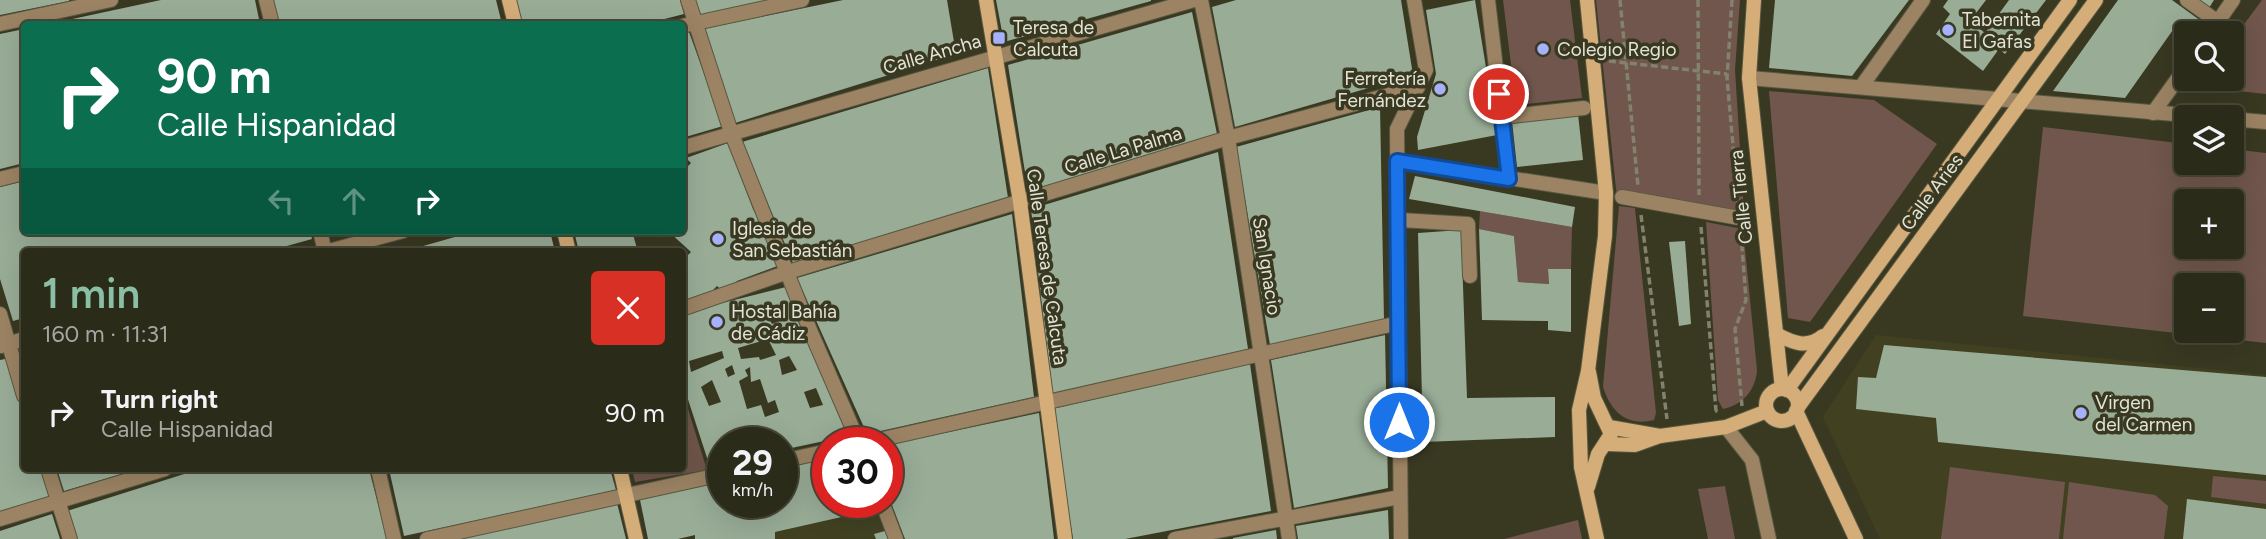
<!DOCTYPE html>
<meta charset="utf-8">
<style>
:root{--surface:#2b2b1a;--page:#373727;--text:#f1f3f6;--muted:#a6a7a2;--line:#474739;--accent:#8abfa5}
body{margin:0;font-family:Figtree,sans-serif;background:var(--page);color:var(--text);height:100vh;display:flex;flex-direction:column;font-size:26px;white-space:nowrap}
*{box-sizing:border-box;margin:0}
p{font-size:23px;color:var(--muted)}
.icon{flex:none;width:38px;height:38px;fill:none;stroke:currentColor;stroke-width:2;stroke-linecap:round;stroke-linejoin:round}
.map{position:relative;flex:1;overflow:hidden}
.drawer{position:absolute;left:21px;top:248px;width:665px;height:224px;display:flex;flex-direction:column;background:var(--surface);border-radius:7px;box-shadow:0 7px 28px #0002,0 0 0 2px var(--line)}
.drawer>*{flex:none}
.top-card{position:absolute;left:21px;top:21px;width:665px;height:214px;border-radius:7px;box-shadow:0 7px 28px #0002,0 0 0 2px var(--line);background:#0b6e4f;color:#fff;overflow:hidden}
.fabs{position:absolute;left:2174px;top:21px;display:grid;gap:14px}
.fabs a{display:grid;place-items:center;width:70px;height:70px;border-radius:7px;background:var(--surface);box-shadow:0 7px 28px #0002,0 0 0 2px var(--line);font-size:35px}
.speed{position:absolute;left:707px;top:427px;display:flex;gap:14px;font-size:35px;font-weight:700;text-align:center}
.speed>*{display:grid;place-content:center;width:91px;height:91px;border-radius:50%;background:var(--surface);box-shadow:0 7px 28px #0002,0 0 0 2px var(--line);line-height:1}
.speed small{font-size:18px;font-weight:400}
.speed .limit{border:10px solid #d22;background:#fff;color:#111}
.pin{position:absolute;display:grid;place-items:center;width:60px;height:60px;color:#fff;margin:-30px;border:4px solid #fff;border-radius:50%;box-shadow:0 2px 7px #0007}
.me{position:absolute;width:77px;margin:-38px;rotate:0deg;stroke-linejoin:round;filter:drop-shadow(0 0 5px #0008)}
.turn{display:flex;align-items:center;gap:24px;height:147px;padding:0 21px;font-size:32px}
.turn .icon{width:91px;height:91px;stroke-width:2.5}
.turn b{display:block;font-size:49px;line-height:60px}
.lanes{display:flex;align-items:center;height:66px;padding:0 21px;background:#0003;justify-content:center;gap:35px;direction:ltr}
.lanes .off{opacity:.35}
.round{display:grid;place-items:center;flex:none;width:74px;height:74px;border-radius:7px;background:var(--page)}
.headline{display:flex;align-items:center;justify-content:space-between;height:119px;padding:0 21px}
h1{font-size:42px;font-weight:600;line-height:52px;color:var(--accent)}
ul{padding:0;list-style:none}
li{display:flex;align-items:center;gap:21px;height:91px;padding:0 21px}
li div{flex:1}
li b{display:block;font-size:26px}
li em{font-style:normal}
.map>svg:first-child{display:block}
.built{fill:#414122}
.green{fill:#70564c;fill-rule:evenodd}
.building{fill:#98ac96;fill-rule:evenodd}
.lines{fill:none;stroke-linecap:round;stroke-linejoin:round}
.street-casing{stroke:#585842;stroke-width:16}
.secondary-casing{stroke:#585842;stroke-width:16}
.path{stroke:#82826f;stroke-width:3.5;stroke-dasharray:7 3.5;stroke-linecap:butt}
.street{stroke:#9b8363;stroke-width:14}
.secondary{stroke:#d4ad79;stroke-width:14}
.route-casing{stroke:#114b97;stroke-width:18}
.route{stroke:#1a73e8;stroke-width:12}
.poi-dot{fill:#a6b1fc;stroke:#393922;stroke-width:2.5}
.labels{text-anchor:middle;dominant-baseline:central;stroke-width:7;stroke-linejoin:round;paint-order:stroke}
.poi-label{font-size:19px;fill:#e3e4d6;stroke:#393922;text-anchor:start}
.street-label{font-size:19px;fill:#e3e4d6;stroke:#393922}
</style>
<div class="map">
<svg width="2266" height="539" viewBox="0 0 2266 539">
<rect width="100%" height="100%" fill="#393922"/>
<g class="built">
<polygon points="1876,335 2266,375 2266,539 1880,539 1823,417"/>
<polygon points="877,509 888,539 761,539 761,535"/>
</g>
<g class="green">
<polygon points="1503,0 1570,0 1582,98 1516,105"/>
<polygon points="1596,0 1740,0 1735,70 1744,212 1617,198"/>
<polygon points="2262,0 2266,0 2266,94 2199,87 2205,79 2231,79 2231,42"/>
<polygon points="1769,91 1874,100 1937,144 1810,322 1788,318"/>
<path d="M2043 127 2186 144V163H2231V149L2266 153V343L2023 316ZM2186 201H2231V247H2186ZM2186 285H2231V331H2186Z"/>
<path d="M1619 206 1635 208 1656 413 1654 420C1627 427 1611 412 1603 387Z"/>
<polygon points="1480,211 1572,227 1571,269 1548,269 1549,284 1518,282 1514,236 1479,229"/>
<path d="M1706 222 1743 229 1757 370C1756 389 1743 405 1723 409L1718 400Z"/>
<polygon points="683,393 707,470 635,482 632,469 682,469"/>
<polygon points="1950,467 2065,482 2059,539 1941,539"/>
<polygon points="2213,476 2266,481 2266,504 2211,497"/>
<polygon points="2069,482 2155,495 2168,506 2164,539 2063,539"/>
<polygon points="1725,486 1735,539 1708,539 1698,489"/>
<polygon points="1578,520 1582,539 1504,539"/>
</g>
<g class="building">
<polygon points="0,0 69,0 69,1 0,15"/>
<polygon points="161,0 255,0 260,24 49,24"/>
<polygon points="273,0 496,0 502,24 279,24"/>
<polygon points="516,0 680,0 684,14 645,24 522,24"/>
<polygon points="693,0 769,0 698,18"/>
<polygon points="843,0 947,0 956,54 735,123 702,29"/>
<polygon points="996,0 1151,0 1151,1 1004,42"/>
<polygon points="1236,0 1401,0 1413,75 1235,127 1212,7"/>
<polygon points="1475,0 1497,135 1418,150 1417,137 1436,74 1426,10"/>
<polygon points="1775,0 1909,0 1852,76 1769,68"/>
<polygon points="1948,0 1986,0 1970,21 1985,33 2009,0 2046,0 2005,54 1999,49 1983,71 1936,34 1950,14 1943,7"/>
<polygon points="2118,0 2172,0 2201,21 2192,33 2186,35 2175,27 2125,98 2053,91"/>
<polygon points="2197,0 2214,0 2209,8"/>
<polygon points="1192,12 1217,134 1028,191 1008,65"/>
<polygon points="24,29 24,163 0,169 0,34"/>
<polygon points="689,32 723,126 682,138 682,34"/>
<polygon points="988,68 1008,198 793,263 742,142"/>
<polygon points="1380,107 1384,320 1270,345 1236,147"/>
<polygon points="1578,114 1583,160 1517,167 1512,121"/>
<polygon points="728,143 753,209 783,264 737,281 726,294 717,286 705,298 684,302 682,261 691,252 668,231 682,231 682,172 691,163 686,158"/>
<polygon points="1218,152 1248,349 1052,394 1031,209"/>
<polygon points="1415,176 1575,207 1572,227 1409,199"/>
<polygon points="24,181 24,231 310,231 312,239 265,252 24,252 24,318 13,321 0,279 0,187"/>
<polygon points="1012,214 1034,397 867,434 797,278"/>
<polygon points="1479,229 1514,236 1518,282 1549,284 1548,269 1571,269 1571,332 1548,330 1548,321 1482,320"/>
<polygon points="1461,230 1467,398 1555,397 1555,437 1423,442 1418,233"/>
<polygon points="476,231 550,231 555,252 402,252"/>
<polygon points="574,231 632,231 638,252 579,252"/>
<polygon points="1685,241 1691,324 1679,326 1669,242"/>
<path d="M786 287 848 436 782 450V443H723V464L710 467 682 381V313ZM777 311 782 320 772 324 768 316ZM768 339 776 355 760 360 759 357 741 359 738 348ZM722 351 724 358 691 372 689 361ZM789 356 797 370 782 375 779 360ZM732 365 735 374 728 377 725 369ZM750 367 751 382 760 379 768 403 775 400 779 412 765 417 761 405 747 409 739 381 748 376 745 370ZM712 380 721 402 709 406 701 387ZM816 388 823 405 810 408 804 392Z"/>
<polygon points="1385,335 1388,488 1294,508 1271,360"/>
<polygon points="1884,345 2266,377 2266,475 1938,442 1936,418 1856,409 1858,377 1876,378"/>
<polygon points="10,358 24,406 24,469 44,469 52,496 0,511 0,360"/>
<polygon points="1250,364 1271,511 1125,539 1073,539 1052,409"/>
<polygon points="1039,413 1054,539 905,539 887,492 887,445"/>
<polygon points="828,456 828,502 874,502 877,509 775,532 775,539 695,539 695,535 678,539 648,539 639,495 723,478 723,502 782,502 782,466"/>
<polygon points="57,469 135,469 135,470 64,491"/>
<polygon points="200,469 369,469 387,539 76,539 67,511"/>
<polygon points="389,469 610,469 616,490 404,536"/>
<polygon points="2187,499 2266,509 2266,539 2183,539"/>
<polygon points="617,503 626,539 461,539 461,538"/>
<polygon points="1388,510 1389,539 1298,539 1296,526"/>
<polygon points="52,514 60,539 0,539 0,531"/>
<polygon points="1276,530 1277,539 1233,539 1233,538"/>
<polygon points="885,531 888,539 876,539 874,534"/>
</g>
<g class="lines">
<g class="street-casing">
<g id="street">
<polyline points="266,0 272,24"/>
<polyline points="688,0 731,132 810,330 859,443"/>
<polyline points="1201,0 1228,138 1289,539"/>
<polyline points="1488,0 1509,179"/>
<polyline points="2187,0 2218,22"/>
<polyline points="0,24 111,0"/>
<polyline points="682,26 802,0"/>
<polyline points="2210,33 2233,0"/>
<polyline points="1749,78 2210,117"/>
<polyline points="1861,87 1923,0"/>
<polyline points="2153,113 2186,67"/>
<polyline points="1502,117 1584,108"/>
<polyline points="2231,119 2266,122"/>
<polyline points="682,148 1194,0"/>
<polyline points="1397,161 1606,193"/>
<polyline points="0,179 24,173"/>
<polyline points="1622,197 1739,218"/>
<polyline points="1400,220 1468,224 1470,276"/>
<polyline points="320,231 325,252"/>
<polyline points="325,252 403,231"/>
<polyline points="682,309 788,272 1228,138 1418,87"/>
<polyline points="0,314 24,396"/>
<polyline points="1,346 24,339"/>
<polyline points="1726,427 1752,460 1769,539"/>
<polyline points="865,443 1399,323"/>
<polyline points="782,461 828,451"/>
<polyline points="48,469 70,539"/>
<polyline points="378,469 394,539"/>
<polyline points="882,502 896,539"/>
<polyline points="0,519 165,469"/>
<polyline points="427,539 723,474"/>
<polyline points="1175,539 1400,497"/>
<polyline points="1401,539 1397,129 1426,70 1414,0"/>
</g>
</g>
<g class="secondary-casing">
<g id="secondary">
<polyline points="509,0 515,24"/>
<polyline points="986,0 1020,202 1065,539"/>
<polyline points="1587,0 1606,193 1605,236 1588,371 1579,410 1581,467 1597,539"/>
<polyline points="1754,0 1749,78 1782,389"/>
<polyline points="564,231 569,252"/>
<path d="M1776 334C1793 343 1807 349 1823 336"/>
<circle cx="1782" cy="405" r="16"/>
<polyline points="1787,390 2070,0"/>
<polyline points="1798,407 2096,0"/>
<polyline points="1796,411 1856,539"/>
<polyline points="1609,427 1660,436"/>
<polyline points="1607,444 1635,445 1660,436 1726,427 1767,411"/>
<polyline points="620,469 636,539"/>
<polyline points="1588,487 1598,454 1611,434 1594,398 1589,372"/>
</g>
</g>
<g class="path">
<polyline points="1620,0 1638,186"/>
<polyline points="1698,0 1699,195"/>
<polyline points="1732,0 1727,78 1738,202"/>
<polyline points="1609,61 1727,74"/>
<polyline points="1641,215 1667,419"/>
<polyline points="1701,227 1716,411 1712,412"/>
<polyline points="1741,234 1746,300 1735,329 1742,406"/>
</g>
<use href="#street" class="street"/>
<use href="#secondary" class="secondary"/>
</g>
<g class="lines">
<g class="route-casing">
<polyline id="route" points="1399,422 1397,161 1509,179 1499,94"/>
</g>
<use href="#route" class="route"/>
</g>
<g class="poi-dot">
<circle cx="1948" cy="30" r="7"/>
<rect x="992" y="31" width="14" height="14" rx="3.5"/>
<circle cx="1543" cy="49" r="7"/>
<circle cx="1440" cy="89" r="7"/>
<circle cx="718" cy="239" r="7"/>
<circle cx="717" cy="322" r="7"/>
<circle cx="2081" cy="413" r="7"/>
</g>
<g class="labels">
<g class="poi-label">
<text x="1962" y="19">Tabernita<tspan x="1962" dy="22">El Gafas</tspan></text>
<text x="1013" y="27">Teresa de<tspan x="1013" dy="22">Calcuta</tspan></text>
<text x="1557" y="49">Colegio Regio</text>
<text x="1426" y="78" text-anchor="end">Ferretería<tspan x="1426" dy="22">Fernández</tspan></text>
<text x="732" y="228">Iglesia de<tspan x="732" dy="22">San Sebastián</tspan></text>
<text x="731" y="311">Hostal Bahía<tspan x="731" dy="22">de Cádiz</tspan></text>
<text x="2095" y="402">Virgen<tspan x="2095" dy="22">del Carmen</tspan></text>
</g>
<g class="street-label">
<text transform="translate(932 54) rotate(-16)">Calle Ancha</text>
<text transform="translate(1123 150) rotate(-17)">Calle La Palma</text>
<text transform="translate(1932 192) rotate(-53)">Calle Aries</text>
<text transform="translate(1741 197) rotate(-96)">Calle Tierra</text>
<text transform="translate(1267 266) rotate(81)">San Ignacio</text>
<text transform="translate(1047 267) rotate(82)">Calle Teresa de Calcuta</text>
</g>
</g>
</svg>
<div class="fabs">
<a><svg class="icon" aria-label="search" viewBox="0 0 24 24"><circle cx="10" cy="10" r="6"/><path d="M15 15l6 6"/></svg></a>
<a><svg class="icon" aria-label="layers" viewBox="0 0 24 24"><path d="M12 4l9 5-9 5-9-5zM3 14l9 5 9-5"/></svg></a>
<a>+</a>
<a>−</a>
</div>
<div class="speed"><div>29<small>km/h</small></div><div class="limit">30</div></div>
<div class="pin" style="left:1499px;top:94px;background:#d93025"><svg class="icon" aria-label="arrive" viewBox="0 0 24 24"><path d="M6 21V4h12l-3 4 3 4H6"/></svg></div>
<svg class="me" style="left:1399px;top:422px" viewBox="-20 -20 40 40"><circle r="17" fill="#1a73e8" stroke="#fff" stroke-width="3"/><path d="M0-11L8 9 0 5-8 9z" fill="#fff"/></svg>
<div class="top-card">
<div class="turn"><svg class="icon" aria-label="right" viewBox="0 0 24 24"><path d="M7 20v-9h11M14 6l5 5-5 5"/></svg><div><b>90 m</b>Calle Hispanidad</div></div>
<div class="lanes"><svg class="icon off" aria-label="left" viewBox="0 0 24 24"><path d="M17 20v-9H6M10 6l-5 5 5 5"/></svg><svg class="icon off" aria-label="ahead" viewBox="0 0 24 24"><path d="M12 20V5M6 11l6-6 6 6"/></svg><svg class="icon" aria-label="right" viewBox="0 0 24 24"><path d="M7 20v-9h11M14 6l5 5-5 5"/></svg></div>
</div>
<section class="drawer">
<div class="headline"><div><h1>1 min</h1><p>160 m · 11:31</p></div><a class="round" style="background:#d93025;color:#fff"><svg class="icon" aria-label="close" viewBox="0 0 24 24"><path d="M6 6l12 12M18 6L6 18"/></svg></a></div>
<ul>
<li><svg class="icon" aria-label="right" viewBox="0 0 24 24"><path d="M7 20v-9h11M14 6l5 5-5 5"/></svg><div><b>Turn right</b><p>Calle Hispanidad</p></div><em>90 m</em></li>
</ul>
</section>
</div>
